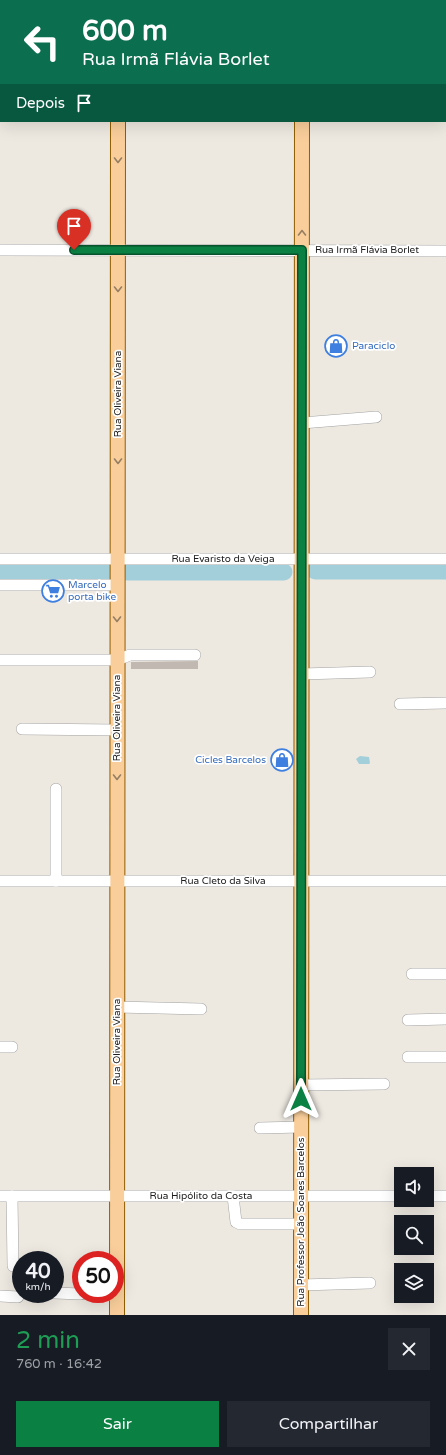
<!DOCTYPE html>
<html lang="pt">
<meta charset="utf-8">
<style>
:root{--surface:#171b24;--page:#242831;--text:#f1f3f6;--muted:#9ea1a6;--accent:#0b8043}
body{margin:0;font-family:"Varela Round",sans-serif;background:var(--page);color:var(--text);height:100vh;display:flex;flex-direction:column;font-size:15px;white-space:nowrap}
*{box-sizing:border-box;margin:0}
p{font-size:13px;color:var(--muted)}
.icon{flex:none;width:22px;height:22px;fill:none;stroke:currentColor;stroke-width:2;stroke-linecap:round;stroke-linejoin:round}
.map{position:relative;height:1315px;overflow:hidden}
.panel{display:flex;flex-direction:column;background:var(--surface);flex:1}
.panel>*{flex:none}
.guide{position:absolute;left:0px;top:0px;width:446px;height:122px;box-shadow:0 4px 16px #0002;background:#0b6e4f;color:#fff;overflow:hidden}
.fabs{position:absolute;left:394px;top:1167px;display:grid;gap:8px}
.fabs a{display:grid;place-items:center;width:40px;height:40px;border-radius:0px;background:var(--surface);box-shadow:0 4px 16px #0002;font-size:20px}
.speed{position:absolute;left:12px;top:1251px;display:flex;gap:8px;font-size:20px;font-weight:700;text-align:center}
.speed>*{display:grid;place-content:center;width:52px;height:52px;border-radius:50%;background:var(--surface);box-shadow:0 4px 16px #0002;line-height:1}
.speed small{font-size:10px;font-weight:400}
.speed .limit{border:6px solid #d22;background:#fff;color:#111}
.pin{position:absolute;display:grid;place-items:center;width:34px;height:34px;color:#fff;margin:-41px -17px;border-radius:50% 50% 50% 0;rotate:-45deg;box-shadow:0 0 4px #0007}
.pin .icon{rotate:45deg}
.me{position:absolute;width:44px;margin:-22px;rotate:0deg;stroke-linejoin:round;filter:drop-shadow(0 0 3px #0008)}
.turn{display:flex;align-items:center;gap:14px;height:84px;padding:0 16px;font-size:18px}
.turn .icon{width:52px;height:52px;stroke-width:2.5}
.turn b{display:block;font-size:28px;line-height:34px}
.then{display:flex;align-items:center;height:38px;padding:0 16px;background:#0003;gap:8px;font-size:15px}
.round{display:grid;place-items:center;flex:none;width:42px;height:42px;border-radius:0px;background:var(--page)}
.headline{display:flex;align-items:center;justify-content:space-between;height:68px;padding:0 16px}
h1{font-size:24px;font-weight:600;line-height:30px;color:#1e9e55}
.primary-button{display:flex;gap:8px;margin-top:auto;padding:8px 16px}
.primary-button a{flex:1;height:46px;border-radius:0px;background:var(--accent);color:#fff;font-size:16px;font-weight:600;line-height:46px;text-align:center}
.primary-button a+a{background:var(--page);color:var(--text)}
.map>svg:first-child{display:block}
.water{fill:#a3cfda}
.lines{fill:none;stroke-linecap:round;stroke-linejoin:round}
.river{stroke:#a3cfda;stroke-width:17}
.building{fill:#c1b8b1}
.minor-casing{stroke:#a3a3a3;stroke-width:12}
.major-casing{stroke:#8f5e04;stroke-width:16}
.minor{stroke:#fff;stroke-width:11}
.major{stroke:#f9ce9b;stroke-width:14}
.oneway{stroke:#967e62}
.route-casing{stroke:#07532c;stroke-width:10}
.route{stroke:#0b8043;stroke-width:7}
.labels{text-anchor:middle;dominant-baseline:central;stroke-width:3.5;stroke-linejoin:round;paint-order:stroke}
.street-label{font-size:10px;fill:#1c1c1c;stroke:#fff}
.shop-label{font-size:10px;fill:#366cbe;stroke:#fff;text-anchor:start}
</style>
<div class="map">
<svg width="446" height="1315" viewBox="0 0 446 1315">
<rect width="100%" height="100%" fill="#ede9e1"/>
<polygon class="water" points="360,756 369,757 370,763 369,764 359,764 356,759"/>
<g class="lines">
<g class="river">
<polyline points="315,571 446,571"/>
<polyline points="0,572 109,572"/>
<polyline points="127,572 284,572"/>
</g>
</g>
<polygon class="building" points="198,661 198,669 131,669 131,662"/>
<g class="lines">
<g class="minor-casing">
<g id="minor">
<polyline points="0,250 446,251"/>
<polyline points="302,423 376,417"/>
<polyline points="0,559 446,559"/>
<polyline points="0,585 117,585"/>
<polyline points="0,660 117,660 130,655 195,655"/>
<polyline points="302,674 370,672"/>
<polyline points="400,704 446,703"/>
<polyline points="22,729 117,730"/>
<polyline points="56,789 56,881"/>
<polyline points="0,881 446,881"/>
<polyline points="412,974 446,974"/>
<polyline points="117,1007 201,1009"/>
<polyline points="408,1020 446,1019"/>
<polyline points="0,1047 12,1047"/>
<polyline points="408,1057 446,1057"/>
<polyline points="301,1085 384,1084"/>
<polyline points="260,1128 301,1127"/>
<polyline points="0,1196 401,1196"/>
<polyline points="12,1196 13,1266"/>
<polyline points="233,1196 236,1222 240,1224 301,1224"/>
<polyline points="427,1196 446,1196"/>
<polyline points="301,1285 370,1283"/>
<polyline points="55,1293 81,1294"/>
<polyline points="85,1294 117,1295"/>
<polyline points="0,1296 18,1297"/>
</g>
</g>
<g class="major-casing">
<g id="major">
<polyline points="118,1 118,0"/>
<polyline points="303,1 303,0"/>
<polyline points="117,1315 118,121"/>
<polyline points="301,1315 302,121"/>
</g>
</g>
<use href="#minor" class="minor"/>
<use href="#major" class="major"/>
</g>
<defs><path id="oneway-chevron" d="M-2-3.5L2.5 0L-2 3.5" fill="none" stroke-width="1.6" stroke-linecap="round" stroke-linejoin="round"/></defs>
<g class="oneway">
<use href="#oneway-chevron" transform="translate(118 160) rotate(90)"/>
<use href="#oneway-chevron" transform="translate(302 233) rotate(-90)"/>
<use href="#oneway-chevron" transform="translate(118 289) rotate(90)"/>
<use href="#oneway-chevron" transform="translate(118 461) rotate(90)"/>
<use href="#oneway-chevron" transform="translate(117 619) rotate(90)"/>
<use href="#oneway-chevron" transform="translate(117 777) rotate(90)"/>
</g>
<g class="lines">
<g class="route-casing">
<polyline id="route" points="74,250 302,250 301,1099"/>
</g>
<use href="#route" class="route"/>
</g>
<defs>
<g id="shop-ring" transform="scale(1.15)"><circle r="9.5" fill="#fff" stroke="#3f7fe0" stroke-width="1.5"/><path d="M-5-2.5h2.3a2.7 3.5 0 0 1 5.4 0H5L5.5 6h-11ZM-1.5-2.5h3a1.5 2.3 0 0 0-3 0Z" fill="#3f7fe0"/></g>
<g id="supermarket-ring" transform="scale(1.15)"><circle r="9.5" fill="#fff" stroke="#3f7fe0" stroke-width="1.5"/><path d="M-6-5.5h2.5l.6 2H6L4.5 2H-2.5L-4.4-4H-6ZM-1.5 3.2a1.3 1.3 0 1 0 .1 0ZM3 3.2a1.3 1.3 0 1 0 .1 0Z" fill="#3f7fe0"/></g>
</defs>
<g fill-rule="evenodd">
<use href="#shop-ring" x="336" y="346"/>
<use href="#supermarket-ring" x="53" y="591"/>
<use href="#shop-ring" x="282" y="760"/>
</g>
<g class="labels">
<g class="street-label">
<text x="367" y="250">Rua Irmã Flávia Borlet</text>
<text transform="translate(118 394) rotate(-90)">Rua Oliveira Viana</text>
<text x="223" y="559">Rua Evaristo da Veiga</text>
<text transform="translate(117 718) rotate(-90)">Rua Oliveira Viana</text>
<text x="223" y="881">Rua Cleto da Silva</text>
<text transform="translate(117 1042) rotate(-90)">Rua Oliveira Viana</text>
<text x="201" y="1196">Rua Hipólito da Costa</text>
<text transform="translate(301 1222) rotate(-90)">Rua Professor João Soares Barcelos</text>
</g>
<g class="shop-label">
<text x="352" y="346">Paraciclo</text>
<text x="68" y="585">Marcelo<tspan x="68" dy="12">porta bike</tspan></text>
<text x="266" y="760" text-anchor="end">Cicles Barcelos</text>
</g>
</g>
</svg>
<div class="fabs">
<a><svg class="icon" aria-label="sound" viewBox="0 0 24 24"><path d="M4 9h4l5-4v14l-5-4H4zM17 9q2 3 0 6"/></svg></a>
<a><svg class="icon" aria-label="search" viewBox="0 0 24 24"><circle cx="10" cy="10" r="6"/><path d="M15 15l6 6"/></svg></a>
<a><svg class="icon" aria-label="layers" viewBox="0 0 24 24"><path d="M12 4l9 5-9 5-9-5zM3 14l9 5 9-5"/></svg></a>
</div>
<div class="speed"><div>40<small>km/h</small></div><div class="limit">50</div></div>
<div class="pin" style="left:74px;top:250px;background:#d93025"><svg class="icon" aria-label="arrive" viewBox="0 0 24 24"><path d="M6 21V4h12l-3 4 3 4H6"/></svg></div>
<svg class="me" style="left:301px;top:1099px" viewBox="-20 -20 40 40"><path d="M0-17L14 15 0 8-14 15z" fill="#0b8043" stroke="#fff" stroke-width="4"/></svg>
<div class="guide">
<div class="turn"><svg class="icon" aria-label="left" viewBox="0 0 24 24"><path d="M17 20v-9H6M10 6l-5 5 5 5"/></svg><div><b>600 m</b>Rua Irmã Flávia Borlet</div></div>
<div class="then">Depois<svg class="icon" aria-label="arrive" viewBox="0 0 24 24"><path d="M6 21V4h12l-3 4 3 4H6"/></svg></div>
</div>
</div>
<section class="panel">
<div class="headline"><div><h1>2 min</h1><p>760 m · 16:42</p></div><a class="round"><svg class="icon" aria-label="close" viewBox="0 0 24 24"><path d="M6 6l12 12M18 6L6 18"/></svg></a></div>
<div class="primary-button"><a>Sair</a><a>Compartilhar</a></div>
</section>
